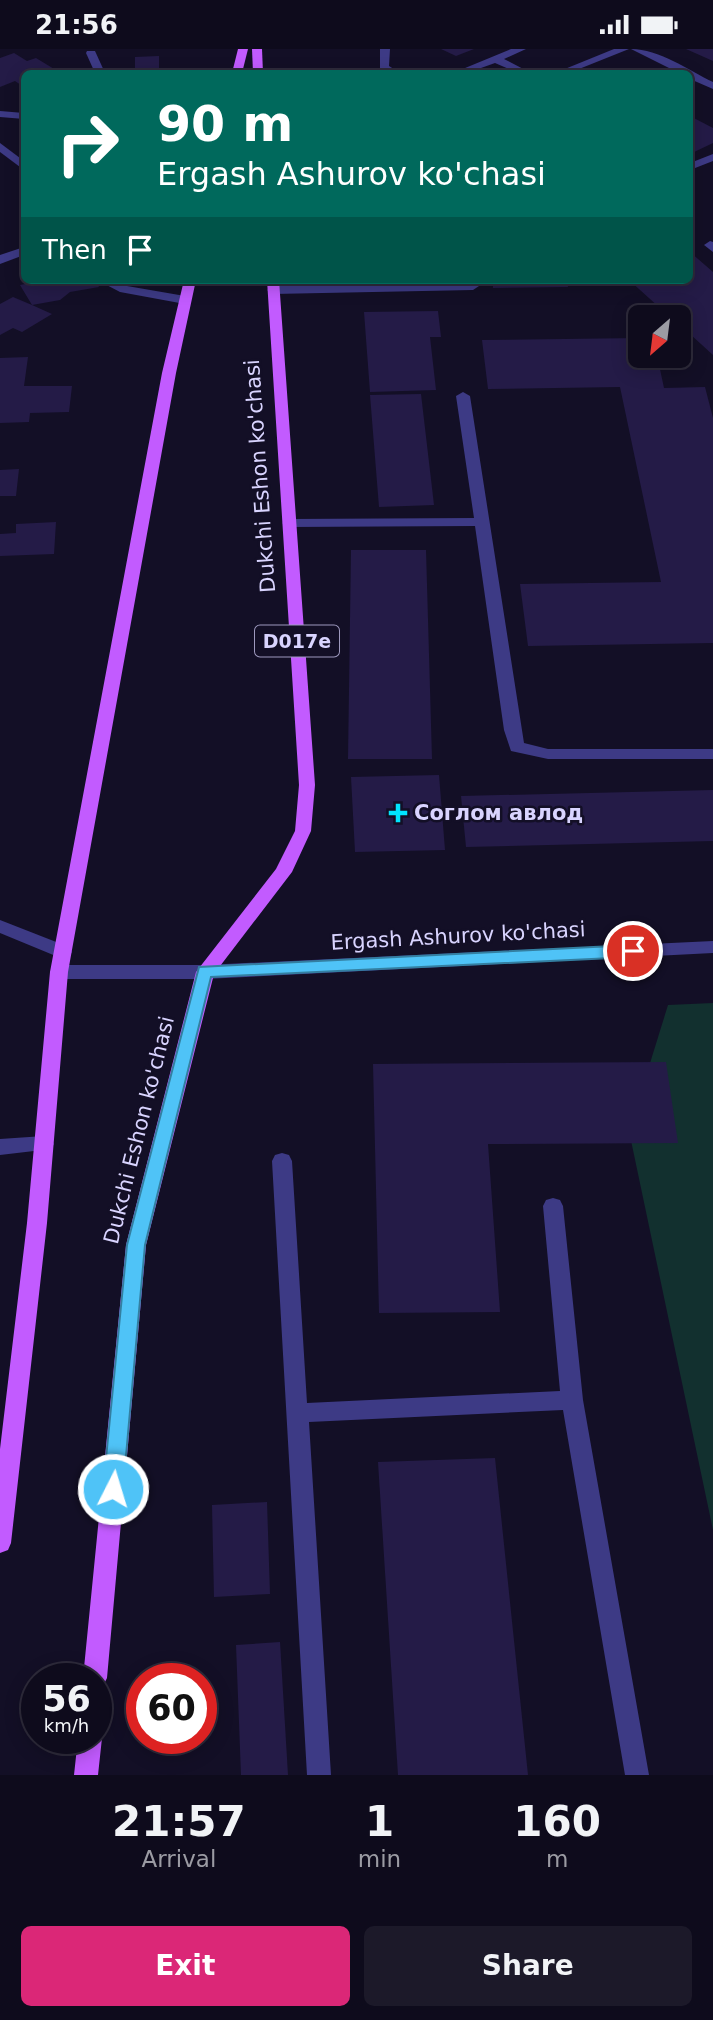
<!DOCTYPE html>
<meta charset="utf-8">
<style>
:root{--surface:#0e0b1c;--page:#1c1929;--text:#f1f3f6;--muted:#9b9ba3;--line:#2e2b3b;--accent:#db2777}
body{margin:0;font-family:"DejaVu Sans",sans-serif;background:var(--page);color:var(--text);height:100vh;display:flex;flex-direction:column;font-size:26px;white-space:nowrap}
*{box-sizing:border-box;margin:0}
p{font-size:23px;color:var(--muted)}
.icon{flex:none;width:38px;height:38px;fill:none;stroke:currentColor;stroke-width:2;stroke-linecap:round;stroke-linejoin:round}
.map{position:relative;height:1726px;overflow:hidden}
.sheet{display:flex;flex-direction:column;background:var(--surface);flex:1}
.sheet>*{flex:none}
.top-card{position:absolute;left:21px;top:21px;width:672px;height:214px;border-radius:10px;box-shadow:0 4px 18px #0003,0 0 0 2px var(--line);background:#00695c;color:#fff;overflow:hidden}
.needle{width:46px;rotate:208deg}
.buttons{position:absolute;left:628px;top:256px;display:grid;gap:14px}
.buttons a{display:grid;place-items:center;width:63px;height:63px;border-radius:10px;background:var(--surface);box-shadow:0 4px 18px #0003,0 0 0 2px var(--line);font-size:35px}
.speed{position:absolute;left:21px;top:1614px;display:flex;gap:14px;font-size:35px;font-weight:700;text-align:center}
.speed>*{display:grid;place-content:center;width:91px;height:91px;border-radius:50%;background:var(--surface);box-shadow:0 4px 18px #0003,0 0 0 2px var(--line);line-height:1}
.speed small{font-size:18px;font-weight:400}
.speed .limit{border:10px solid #d22;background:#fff;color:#111}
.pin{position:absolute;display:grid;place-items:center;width:60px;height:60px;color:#fff;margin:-30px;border:4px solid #fff;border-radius:50%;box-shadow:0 2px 7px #0007}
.me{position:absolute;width:77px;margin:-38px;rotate:5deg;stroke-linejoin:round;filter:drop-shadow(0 0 5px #0008)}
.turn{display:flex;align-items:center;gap:24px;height:147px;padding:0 21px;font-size:32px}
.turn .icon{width:91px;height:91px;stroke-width:2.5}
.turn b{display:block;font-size:49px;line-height:60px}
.then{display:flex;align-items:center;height:66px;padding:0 21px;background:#0003;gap:14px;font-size:26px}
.eta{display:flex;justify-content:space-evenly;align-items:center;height:119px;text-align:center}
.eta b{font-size:42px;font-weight:700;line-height:49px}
.button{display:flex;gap:14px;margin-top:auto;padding:14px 21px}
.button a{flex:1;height:80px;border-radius:10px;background:var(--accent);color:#fff;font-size:28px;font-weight:700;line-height:80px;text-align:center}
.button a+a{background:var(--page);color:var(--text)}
.status{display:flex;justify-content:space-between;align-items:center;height:49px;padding:0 35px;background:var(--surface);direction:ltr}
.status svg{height:19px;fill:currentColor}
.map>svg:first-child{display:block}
.green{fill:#12302f}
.building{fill:#241b47}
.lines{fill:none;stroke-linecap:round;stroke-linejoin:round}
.minor{fill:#3d3a85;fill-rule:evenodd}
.major{fill:#c25bff;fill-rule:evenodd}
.route{fill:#4fc3f7;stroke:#337fa1;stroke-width:2}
.poi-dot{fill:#00e5ff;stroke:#130f26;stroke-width:2.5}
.labels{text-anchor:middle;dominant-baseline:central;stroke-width:5;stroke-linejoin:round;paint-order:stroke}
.shield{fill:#130f26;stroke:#9e99be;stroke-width:2}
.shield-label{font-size:19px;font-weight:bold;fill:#d9d4ff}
.street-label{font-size:21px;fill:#d9d4ff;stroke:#130f26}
.poi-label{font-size:21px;font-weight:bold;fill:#d9d4ff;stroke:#130f26;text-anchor:start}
</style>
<div class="status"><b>21:56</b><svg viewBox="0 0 49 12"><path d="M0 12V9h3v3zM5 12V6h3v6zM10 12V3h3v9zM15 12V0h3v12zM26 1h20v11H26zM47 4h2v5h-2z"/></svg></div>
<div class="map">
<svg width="713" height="1726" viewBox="0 0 713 1726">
<rect width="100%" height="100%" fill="#130f26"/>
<polygon class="green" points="713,954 713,1481 629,1082 668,956"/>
<g class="building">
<polygon points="441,0 474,0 456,7"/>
<polygon points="686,0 713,0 713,12"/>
<polygon points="14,4 27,12 36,9 59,23 24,24 24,38 15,32 0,38 0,9"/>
<polygon points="159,7 159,24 135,24 135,8"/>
<polygon points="690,67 713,79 713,94 690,105"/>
<polygon points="690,203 713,223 713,306 679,275 679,268 670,268 629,231 690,231"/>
<polygon points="45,231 106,231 98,236 99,238 70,243 60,251 32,256 20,236"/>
<polygon points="493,231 567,231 568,238 493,239"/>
<polygon points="13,248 32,256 52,265 22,283 13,279 0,286 0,255"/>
<polygon points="438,262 441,288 430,288 436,341 370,343 364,263"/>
<polygon points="640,289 640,306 657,306 664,339 705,338 713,369 713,594 528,597 520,535 661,533 620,338 488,340 482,291"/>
<polygon points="28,308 24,337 72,337 69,363 30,364 29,373 0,374 0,309"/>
<polygon points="421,345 434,456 379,458 370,346"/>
<polygon points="19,420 16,447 0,447 0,421"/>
<polygon points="56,473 54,505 0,507 0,485 16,484 16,475"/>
<polygon points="351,501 426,501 432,710 348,710"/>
<polygon points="439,726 445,801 355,803 351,728"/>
<polygon points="713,741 713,792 466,798 461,747"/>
<polygon points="666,1013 678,1094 488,1095 500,1263 379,1264 373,1015"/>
<polygon points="495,1409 528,1726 398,1726 378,1413"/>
<polygon points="267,1453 270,1545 214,1548 212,1456"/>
<polygon points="280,1593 288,1726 241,1726 236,1596"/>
</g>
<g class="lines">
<g class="minor">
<polygon points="380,0 390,0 389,17 400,24 388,24 380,20"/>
<polygon points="511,0 526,0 504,10 531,24 518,24 495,14 467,24 453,24"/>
<polygon points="614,0 629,0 569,24 555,24"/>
<path d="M631 0C659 0 688 21 713 33V40L690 30V24H679Z"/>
<polygon points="87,2 95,2 105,24 95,24 86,4"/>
<polygon points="0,62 24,64 24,70 0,68"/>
<polygon points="0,94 24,112 24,121 0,103"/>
<polygon points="713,105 713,112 690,121 690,114"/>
<polygon points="710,192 713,193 713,203 704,196"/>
<polygon points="24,198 24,206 0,215 0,206"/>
<polygon points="113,231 127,237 185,247 191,251 185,255 120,243 99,232"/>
<polygon points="466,231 478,231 479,237 473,241 273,245 267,241 273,237 466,233"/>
<polygon points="463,343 470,347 524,694 548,700 713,700 713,710 548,710 511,702 504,681 475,477 289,478 282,474 289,470 474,469 456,347"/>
<polygon points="0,871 69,898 72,903 69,908 63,910 0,884"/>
<polygon points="713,892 713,904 205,930 59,930 53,928 50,923 53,918 59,916 205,916"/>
<polygon points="44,1087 51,1090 54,1095 51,1100 0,1106 0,1090"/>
<polygon points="282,1104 289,1106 292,1112 307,1354 560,1342 543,1157 546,1151 553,1149 560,1151 563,1157 583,1351 649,1726 625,1726 563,1361 309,1373 331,1726 307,1726 272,1112 275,1106"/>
</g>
<g class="major">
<polygon points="238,0 248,0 242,24 232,24"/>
<polygon points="252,0 262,0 263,24 253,24"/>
<polygon points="184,231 196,231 176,324 68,923 47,1174 11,1494 8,1501 0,1504 0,1400 27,1174 50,923 162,324"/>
<polygon points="267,231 279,231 315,736 311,782 292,823 214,925 146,1196 107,1629 103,1637 96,1640 96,1629 83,1629 126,1196 196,923 276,820 295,782 299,736"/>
<polygon points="96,1680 102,1689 98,1726 74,1726 78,1689 96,1689"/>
</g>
</g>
<polygon class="route" points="633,896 641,902 633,908 211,928 145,1196 123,1440 120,1446 113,1449 106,1446 103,1440 127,1196 199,918"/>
<path class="poi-dot" d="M394.5 753.5h7v7h7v7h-7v7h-7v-7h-7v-7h7z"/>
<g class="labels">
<rect class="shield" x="255" y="576.5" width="84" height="31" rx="5"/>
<g class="shield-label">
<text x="297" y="592">D017e</text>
</g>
<g class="street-label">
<text transform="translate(260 427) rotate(-94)">Dukchi Eshon ko'chasi</text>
<text transform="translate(458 887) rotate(-3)">Ergash Ashurov ko'chasi</text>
<text transform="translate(139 1081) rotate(-76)">Dukchi Eshon ko'chasi</text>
</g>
<g class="poi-label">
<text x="414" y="764">Соглом авлод</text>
</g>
</g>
</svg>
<div class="buttons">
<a><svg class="needle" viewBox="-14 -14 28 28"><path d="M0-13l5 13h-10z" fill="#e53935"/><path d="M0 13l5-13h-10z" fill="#9b9ba3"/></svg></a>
</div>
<div class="speed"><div>56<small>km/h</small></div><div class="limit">60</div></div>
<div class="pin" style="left:633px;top:902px;background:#d93025"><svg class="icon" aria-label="arrive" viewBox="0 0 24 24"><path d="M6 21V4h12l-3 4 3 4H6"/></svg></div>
<svg class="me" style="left:113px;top:1440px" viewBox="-20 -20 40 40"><circle r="17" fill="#4fc3f7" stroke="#fff" stroke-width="3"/><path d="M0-11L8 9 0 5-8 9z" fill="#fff"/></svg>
<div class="top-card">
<div class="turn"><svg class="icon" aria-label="right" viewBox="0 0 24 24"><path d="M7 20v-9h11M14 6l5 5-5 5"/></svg><div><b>90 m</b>Ergash Ashurov ko'chasi</div></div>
<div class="then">Then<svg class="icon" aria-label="arrive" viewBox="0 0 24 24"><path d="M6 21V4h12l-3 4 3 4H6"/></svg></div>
</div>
</div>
<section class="sheet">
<div class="eta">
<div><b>21:57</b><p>Arrival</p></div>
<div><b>1</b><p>min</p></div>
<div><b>160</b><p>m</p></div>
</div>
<div class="button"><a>Exit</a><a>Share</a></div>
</section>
